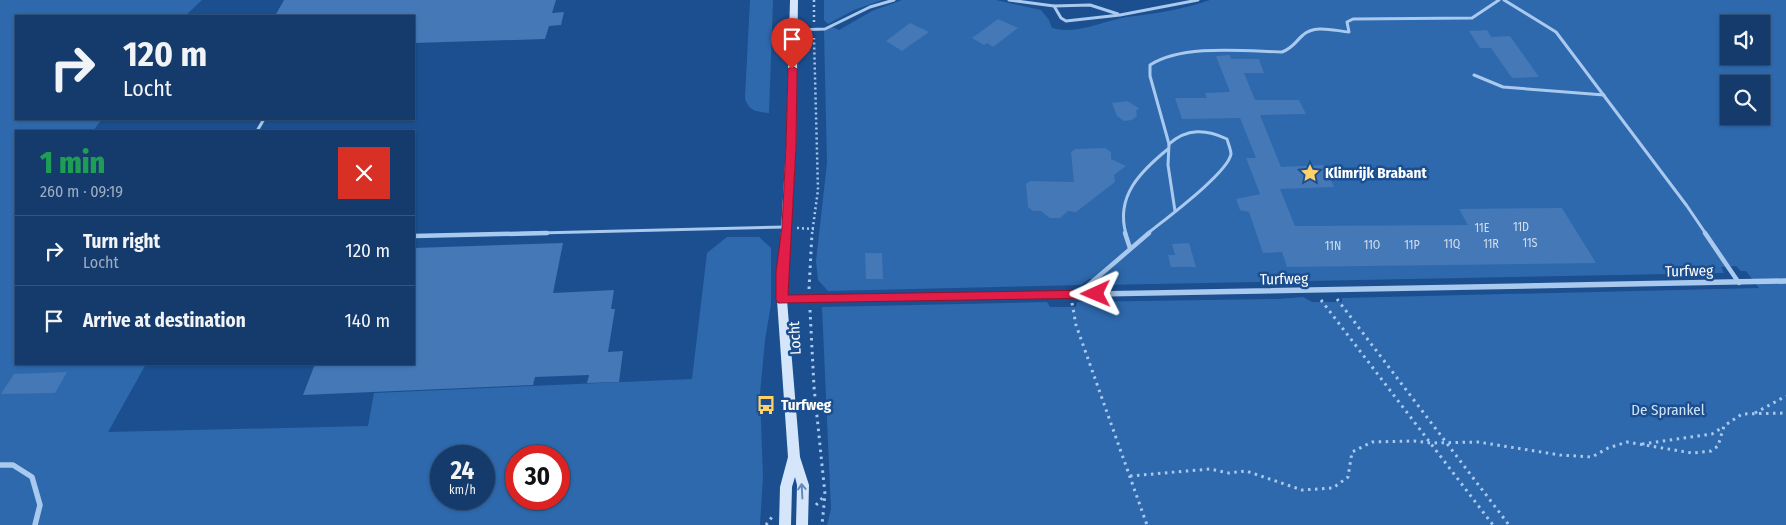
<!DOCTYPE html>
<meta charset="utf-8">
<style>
:root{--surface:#143b6b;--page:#1d4271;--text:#f1f3f6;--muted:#9dadc1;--line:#33557e}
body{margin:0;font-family:"Fira Sans Condensed",sans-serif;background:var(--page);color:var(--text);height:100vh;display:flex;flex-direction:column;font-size:19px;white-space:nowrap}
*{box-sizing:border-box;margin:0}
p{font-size:16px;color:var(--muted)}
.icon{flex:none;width:28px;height:28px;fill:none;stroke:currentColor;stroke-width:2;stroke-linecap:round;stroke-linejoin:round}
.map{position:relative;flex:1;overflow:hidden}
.details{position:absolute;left:15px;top:130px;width:400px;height:235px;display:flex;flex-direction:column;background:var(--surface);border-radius:0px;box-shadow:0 1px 4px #0004,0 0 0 1px var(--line)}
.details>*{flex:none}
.hud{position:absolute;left:15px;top:15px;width:400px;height:105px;border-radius:0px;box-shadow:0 1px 4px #0004,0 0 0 1px var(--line);background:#143b6b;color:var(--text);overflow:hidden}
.buttons{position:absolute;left:1720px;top:15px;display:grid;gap:10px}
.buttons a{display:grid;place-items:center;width:50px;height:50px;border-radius:0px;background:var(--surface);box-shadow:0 1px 4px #0004,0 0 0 1px var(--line);font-size:25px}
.speed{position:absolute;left:430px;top:445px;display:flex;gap:10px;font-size:25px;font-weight:700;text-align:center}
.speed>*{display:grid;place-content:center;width:65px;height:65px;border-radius:50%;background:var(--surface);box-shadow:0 1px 4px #0004,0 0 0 1px var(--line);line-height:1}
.speed small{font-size:12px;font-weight:400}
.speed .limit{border:8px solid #d22;background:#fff;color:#111}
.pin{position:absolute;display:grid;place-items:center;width:42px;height:42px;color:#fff;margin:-51px -21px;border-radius:50% 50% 50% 0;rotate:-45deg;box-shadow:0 0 5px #0007}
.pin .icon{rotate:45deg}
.me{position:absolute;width:55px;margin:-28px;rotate:269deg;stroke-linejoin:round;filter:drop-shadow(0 0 4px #0008)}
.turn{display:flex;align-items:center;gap:18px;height:105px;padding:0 25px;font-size:22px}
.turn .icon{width:65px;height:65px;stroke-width:2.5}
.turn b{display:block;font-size:35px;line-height:42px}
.round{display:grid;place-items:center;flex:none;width:52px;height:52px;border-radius:0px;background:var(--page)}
.summary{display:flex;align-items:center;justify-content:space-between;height:85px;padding:0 25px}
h1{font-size:30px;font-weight:800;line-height:38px;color:#1e9e55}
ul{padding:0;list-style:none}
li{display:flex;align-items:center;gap:15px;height:70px;padding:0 25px;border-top:1px solid var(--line)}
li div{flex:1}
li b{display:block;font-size:19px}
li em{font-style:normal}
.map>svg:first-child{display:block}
.green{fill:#2e69ad;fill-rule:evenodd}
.building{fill:#4478b7}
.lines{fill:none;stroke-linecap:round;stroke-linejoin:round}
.path-far1{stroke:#a9c9ee;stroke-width:2.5;stroke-dasharray:2 3;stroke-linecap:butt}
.path{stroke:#a9c9ee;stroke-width:3;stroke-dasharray:2.5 4.5;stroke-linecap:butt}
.lane-far1{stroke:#a9c9ee;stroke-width:3}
.lane{stroke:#a9c9ee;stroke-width:4.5}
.street{stroke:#a9c9ee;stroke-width:5.5}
.secondary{fill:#d6e6fa;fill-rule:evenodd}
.oneway{stroke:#668bba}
.route{fill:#e11d48;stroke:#92132f}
.labels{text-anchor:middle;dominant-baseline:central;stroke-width:5;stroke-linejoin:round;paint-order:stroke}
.number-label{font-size:12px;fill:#d0dded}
.poi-label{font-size:15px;font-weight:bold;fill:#fff;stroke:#1b4f8f;text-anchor:start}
.street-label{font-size:15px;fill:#fff;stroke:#1b4f8f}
.park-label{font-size:15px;fill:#cfe3fa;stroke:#1b4f8f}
</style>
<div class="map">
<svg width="1786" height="525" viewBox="0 0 1786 525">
<rect width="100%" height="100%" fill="#1b4f8f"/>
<g class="green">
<path d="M0 0H202L185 16H16V119H102L93 131H16V364H146L108 432 368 426 374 393 692 379 707 253 727 237H759L771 248V304L765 340 760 394 763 477 760 525H0ZM441 456H484V499H441ZM516 456H559V499H516Z"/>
<path d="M750 0H773L769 113C757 112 748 111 745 98Z"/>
<polygon points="824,0 882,0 854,10 828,24 824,20"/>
<path d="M902 0H996L1041 10 1049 20 1052 28C1079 35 1101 21 1127 17 1155 14 1184 9 1210 0H1786V525H827L831 509 822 307 1047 302 1050 307H1076L1077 302 1278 299 1303 297 1312 302H1342V298L1759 288 1746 271H1741L1736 266 1721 267 1724 273 1100 285 1106 279H1089L1081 285 828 291 818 280 816 261 827 163 824 31 832 27 839 30 872 11ZM1729 24H1761V56H1729ZM1729 84H1761V116H1729Z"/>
</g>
<g class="building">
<polygon points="284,0 556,0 552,13 564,12 561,25 549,26 545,39 414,43 414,16 275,16"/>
<polygon points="998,19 1018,28 993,47 987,43 984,45 972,38"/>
<polygon points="910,23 929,32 902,51 886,41"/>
<polygon points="1487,30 1491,37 1510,36 1539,77 1512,78 1491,48 1480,48 1469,31"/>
<polygon points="1230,55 1231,59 1259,59 1264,73 1244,73 1255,100 1299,100 1306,114 1260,115 1281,167 1324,165 1334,187 1280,189 1295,226 1468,225 1459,209 1562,208 1596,263 1287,267 1282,252 1263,253 1249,212 1240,210 1236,199 1260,194 1246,158 1256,158 1240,118 1182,119 1175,98 1207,98 1205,93 1230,92 1216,56"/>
<polygon points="1127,101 1139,108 1136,111 1137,116 1132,120 1124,121 1117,116 1112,103"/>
<polygon points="1105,148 1111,152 1111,159 1126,166 1114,175 1115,182 1076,212 1068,211 1060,218 1050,218 1041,211 1033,211 1028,207 1026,184 1030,181 1074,182 1071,152 1075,149"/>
<polygon points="563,243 553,293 614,290 611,309 615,309 608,352 623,351 619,382 587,383 589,375 535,377 533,385 303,395 315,364 414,364 414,248"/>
<polygon points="1189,243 1196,267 1171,267 1168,255 1175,255 1172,244"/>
<polygon points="865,253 882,253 883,279 866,279"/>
<polygon points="67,372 55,393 1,394 14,374"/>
</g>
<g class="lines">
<g class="path-far1">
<polyline points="814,0 814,22"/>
<polyline points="797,228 814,229"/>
<polyline points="812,234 818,190 814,38"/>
</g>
<g class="path">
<polyline points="809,289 812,233"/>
<polyline points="1337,299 1509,525"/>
<polyline points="1321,300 1493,525"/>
<polyline points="1072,303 1076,325 1147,525"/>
<polyline points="810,310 814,387 825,494 822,525"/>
<polyline points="1755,413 1786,396"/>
<polyline points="1642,444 1712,434 1723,427"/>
<polyline points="1130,476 1210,469 1229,473 1246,471 1302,490 1333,488 1348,477 1352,452 1372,442 1414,441 1431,443 1478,442 1560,455 1592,457 1608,448 1627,442 1692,453 1711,451 1718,446 1724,426 1742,414 1786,413"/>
<polyline points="816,505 825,495"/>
<polyline points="766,525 772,517"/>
</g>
<g class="lane-far1">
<polyline points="1009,0 1054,6 1061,18 1066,21 1120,15 1198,0"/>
<polyline points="1504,0 1556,32 1687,206 1706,234"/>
<polyline points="1054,6 1090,5 1118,14"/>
<polyline points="793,30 825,29 870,7 894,0"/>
<polyline points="1474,75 1503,87 1604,95"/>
<polyline points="257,131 264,119"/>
<path d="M1169 144 1150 76V65C1183 44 1244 51 1282 52 1293 48 1295 42 1303 35 1315 24 1335 31 1349 32L1347 22 1353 19 1472 18 1499 0"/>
<polyline points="495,234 785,227"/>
<path d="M1126 234C1115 196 1141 171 1168 149"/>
<path d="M1147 234C1164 220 1228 173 1231 154 1231 150 1228 143 1227 139 1206 129 1187 128 1169 144L1168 165 1175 211"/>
</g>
<g class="lane">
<polyline points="1125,233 1130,248"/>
<polyline points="1705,233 1739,283"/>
<polyline points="414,236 547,233"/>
<polyline points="1078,294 1149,233"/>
</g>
<g class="street">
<polyline points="782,300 1786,281"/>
<polyline points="0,465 13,465 32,477 40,505 35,525"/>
</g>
<polygon class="secondary" points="790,0 798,0 796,146 787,300 800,457 809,485 808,525 796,525 797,485 795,477 792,487 791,525 779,525 780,487 788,457 777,300 786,146"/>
</g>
<defs><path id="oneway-shaft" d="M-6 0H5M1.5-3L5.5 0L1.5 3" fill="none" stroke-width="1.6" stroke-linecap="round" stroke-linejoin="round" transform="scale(1.25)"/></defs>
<use class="oneway" href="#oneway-shaft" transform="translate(802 491) rotate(-93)"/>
<polygon class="route" points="792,66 797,69 796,146 788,295 1096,290 1100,291 1102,294 1100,298 778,303 776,300 776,272 782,227 786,146 788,69"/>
<defs>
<g id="sight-bare" transform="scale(1.5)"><path d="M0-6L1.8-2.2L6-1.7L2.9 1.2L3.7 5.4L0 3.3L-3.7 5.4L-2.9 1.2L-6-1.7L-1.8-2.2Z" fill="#ffd166" stroke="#1b4f8f" stroke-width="2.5" paint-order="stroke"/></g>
<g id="bus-bare" transform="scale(1.5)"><path d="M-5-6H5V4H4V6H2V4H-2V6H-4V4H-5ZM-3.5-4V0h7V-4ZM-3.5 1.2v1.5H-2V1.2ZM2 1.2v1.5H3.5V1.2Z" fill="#ffd166" stroke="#1b4f8f" stroke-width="2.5" paint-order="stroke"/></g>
</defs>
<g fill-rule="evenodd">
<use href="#sight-bare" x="1310" y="173"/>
<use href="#bus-bare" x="766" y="405"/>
</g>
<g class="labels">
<g class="number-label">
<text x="1521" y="227">11D</text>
<text x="1482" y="228">11E</text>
<text x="1530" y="243">11S</text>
<text x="1452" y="244">11Q</text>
<text x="1491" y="244">11R</text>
<text x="1372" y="245">11O</text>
<text x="1412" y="245">11P</text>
<text x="1333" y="246">11N</text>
</g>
<g class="poi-label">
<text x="1325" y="173">Klimrijk Brabant</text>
<text x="781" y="405">Turfweg</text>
</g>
<g class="street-label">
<text transform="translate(1689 271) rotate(-1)">Turfweg</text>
<text transform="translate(1284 279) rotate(-1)">Turfweg</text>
<text transform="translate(795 338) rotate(-93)">Locht</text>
</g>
<g class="park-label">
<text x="1668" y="410">De Sprankel</text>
</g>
</g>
</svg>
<div class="buttons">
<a><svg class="icon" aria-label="sound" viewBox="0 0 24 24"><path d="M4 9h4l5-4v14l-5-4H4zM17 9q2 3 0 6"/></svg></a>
<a><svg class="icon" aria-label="search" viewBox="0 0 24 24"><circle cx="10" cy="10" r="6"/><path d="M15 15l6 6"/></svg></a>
</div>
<div class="speed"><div>24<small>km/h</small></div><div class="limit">30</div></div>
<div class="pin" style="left:792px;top:69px;background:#d93025"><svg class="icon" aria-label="arrive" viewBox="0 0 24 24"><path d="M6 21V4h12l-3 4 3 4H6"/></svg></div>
<svg class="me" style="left:1096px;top:294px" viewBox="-20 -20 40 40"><path d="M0-17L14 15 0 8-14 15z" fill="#e11d48" stroke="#fff" stroke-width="4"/></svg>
<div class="hud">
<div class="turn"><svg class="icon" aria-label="right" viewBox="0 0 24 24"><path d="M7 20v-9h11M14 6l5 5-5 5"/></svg><div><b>120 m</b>Locht</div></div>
</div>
<section class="details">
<div class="summary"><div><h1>1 min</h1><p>260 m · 09:19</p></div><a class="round" style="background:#d93025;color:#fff"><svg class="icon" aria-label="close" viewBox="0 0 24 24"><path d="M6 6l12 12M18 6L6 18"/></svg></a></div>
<ul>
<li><svg class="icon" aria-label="right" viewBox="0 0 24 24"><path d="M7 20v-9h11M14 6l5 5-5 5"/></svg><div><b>Turn right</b><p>Locht</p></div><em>120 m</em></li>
<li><svg class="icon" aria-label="arrive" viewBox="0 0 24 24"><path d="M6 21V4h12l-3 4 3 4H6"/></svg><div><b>Arrive at destination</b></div><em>140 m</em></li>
</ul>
</section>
</div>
